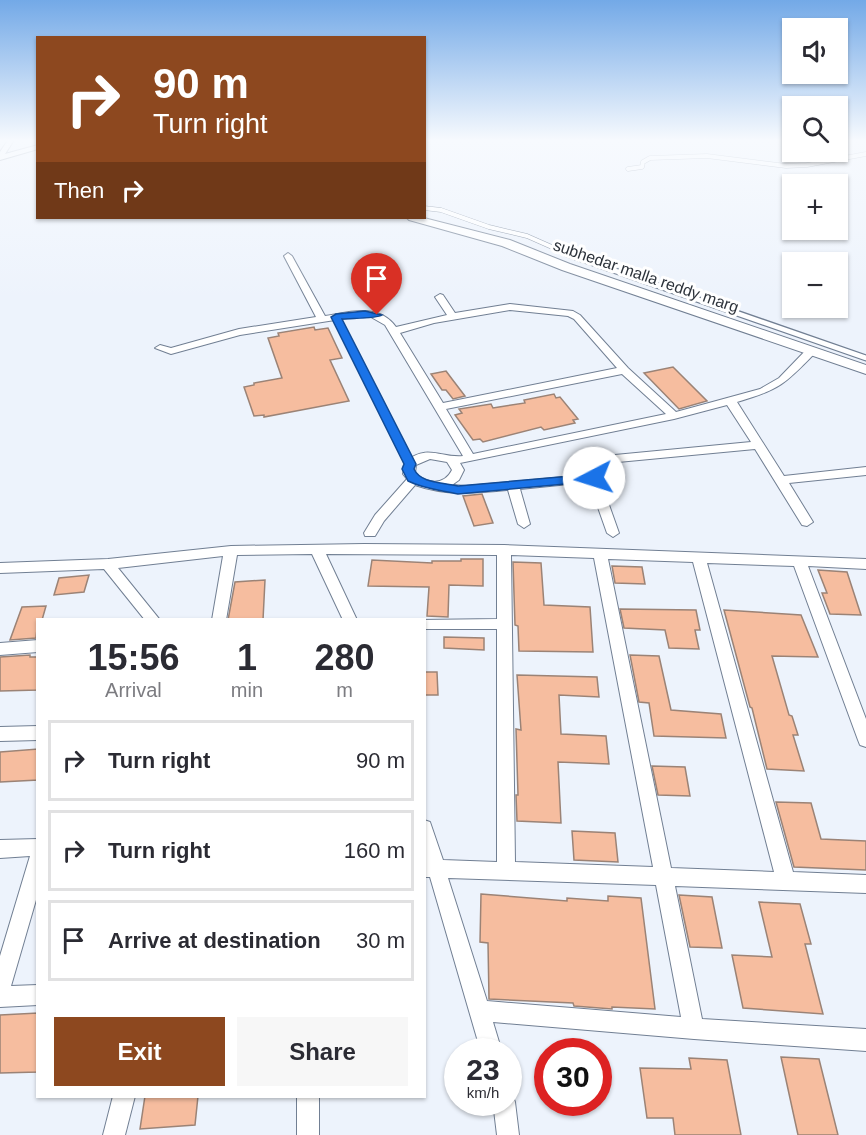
<!DOCTYPE html>
<meta charset="utf-8">
<style>
:root{--surface:#fff;--page:#f7f7f7;--text:#2b2b33;--muted:#7c7c81;--line:#e1e1e2;--accent:#8d481f}
body{margin:0;font-family:Helvetica,sans-serif;background:var(--page);color:var(--text);height:100vh;display:flex;flex-direction:column;font-size:22px;white-space:nowrap}
*{box-sizing:border-box;margin:0}
p{font-size:20px;color:var(--muted)}
.icon{flex:none;width:33px;height:33px;fill:none;stroke:currentColor;stroke-width:2;stroke-linecap:round;stroke-linejoin:round}
.map{position:relative;flex:1;overflow:hidden}
.details{position:absolute;left:36px;top:618px;width:390px;height:480px;display:flex;flex-direction:column;background:var(--surface);border-radius:0px;box-shadow:0 2px 4px #0004}
.details>*{flex:none}
.hud{position:absolute;left:36px;top:36px;width:390px;height:183px;border-radius:0px;box-shadow:0 2px 4px #0004;background:#8d481f;color:#fff;overflow:hidden}
.tools{position:absolute;left:782px;top:18px;display:grid;gap:12px}
.tools a{display:grid;place-items:center;width:66px;height:66px;border-radius:0px;background:var(--surface);box-shadow:0 2px 4px #0004;font-size:30px}
.speed{position:absolute;left:444px;top:1038px;display:flex;gap:12px;font-size:30px;font-weight:700;text-align:center}
.speed>*{display:grid;place-content:center;width:78px;height:78px;border-radius:50%;background:var(--surface);box-shadow:0 2px 4px #0004;line-height:1}
.speed small{font-size:15px;font-weight:400}
.speed .limit{border:9px solid #d22;background:#fff;color:#111}
.pin{position:absolute;display:grid;place-items:center;width:51px;height:51px;color:#fff;margin:-62px -26px;border-radius:50% 50% 50% 0;rotate:-45deg;box-shadow:0 0 6px #0007}
.pin .icon{rotate:45deg}
.me{position:absolute;width:66px;margin:-33px;rotate:265deg;stroke-linejoin:round;filter:drop-shadow(0 0 4px #0008)}
.turn{display:flex;align-items:center;gap:21px;height:126px;padding:0 18px;font-size:27px}
.turn .icon{width:78px;height:78px;stroke-width:2.5}
.turn b{display:block;font-size:42px;line-height:51px}
.then{display:flex;align-items:center;height:57px;padding:0 18px;background:#0003;gap:12px;font-size:22px}
.eta{display:flex;justify-content:space-evenly;align-items:center;height:102px;text-align:center}
.eta b{font-size:36px;font-weight:700;line-height:42px}
.button{display:flex;gap:12px;margin-top:auto;padding:12px 18px}
.button a{flex:1;height:69px;border-radius:0px;background:var(--accent);color:#fff;font-size:24px;font-weight:700;line-height:69px;text-align:center}
.button a+a{background:var(--page);color:var(--text)}
ul{padding:0;list-style:none}
li{display:flex;align-items:center;gap:18px;height:81px;margin:0 12px 9px;padding:0 6px;border:3px solid var(--line);border-radius:0px}
li div{flex:1}
li b{display:block;font-size:22px}
li em{font-style:normal}
.map>svg:first-child{display:block}
.building{fill:#f6bd9f;stroke:#9b8376;stroke-width:1.5}
.lines{fill:none;stroke-linecap:round;stroke-linejoin:round}
.lane-far2-casing{stroke:#717f93;stroke-width:5}
.lane-far1-casing{stroke:#717f93;stroke-width:7}
.lane-casing{stroke:#717f93;stroke-width:9}
.street-casing{stroke:#717f93;stroke-width:2}
.secondary-casing{stroke:#717f93;stroke-width:2}
.lane-far2{stroke:#fff;stroke-width:4}
.lane-far1{stroke:#fff;stroke-width:4.5}
.lane{stroke:#fff;stroke-width:6}
.street{fill:#fff;fill-rule:evenodd}
.secondary{fill:#fff;fill-rule:evenodd}
.route{fill:#1a73e8;stroke:#114b97;stroke-width:1.5}
.labels{text-anchor:middle;dominant-baseline:central;stroke-width:6;stroke-linejoin:round;paint-order:stroke}
.far-street-label{font-size:16px;fill:#2d333b;stroke:#fff}
</style>
<div class="map">
<svg width="866" height="1135" viewBox="0 0 866 1135">
<rect width="100%" height="100%" fill="#edf3fc"/>
<g class="building">
<polygon points="314,327 315,330 328,328 342,358 330,360 349,401 264,417 264,415 254,416 244,387 254,385 254,383 282,378 268,338 279,336 278,333"/>
<polygon points="673,367 707,401 679,409 644,373"/>
<polygon points="446,371 452,379 465,396 453,399 446,390 442,390 431,374"/>
<polygon points="554,394 556,398 560,397 578,419 573,420 575,423 544,430 541,427 483,442 480,439 473,440 455,415 462,413 459,409 491,404 493,408 499,407 525,403 524,400"/>
<polygon points="482,494 493,523 474,526 463,496"/>
<polygon points="461,559 483,559 483,586 449,585 448,617 427,616 429,587 368,586 372,560 432,563 432,561 461,561"/>
<polygon points="513,562 541,563 544,605 590,607 593,652 519,651 518,626 515,625"/>
<polygon points="612,566 642,567 645,584 615,583"/>
<polygon points="818,570 847,572 861,615 830,614 822,593 827,593"/>
<polygon points="89,575 84,592 54,595 59,578"/>
<polygon points="265,580 263,620 228,620 235,582"/>
<polygon points="46,606 42,620 38,620 36,638 10,640 22,607"/>
<polygon points="620,609 696,610 700,630 695,630 699,649 669,648 665,630 624,628"/>
<polygon points="724,610 801,615 818,657 772,656 789,715 792,716 798,735 793,735 804,771 767,769 752,708 750,707"/>
<polygon points="444,637 484,638 484,650 444,648"/>
<polygon points="30,655 30,657 38,657 38,690 0,691 0,657"/>
<polygon points="630,655 659,656 671,710 721,714 726,738 654,736 649,703 639,702"/>
<polygon points="424,672 437,672 438,695 424,695"/>
<polygon points="517,675 597,677 599,697 559,695 561,734 606,736 609,764 558,762 561,823 517,821 516,795 518,795 516,729 521,730"/>
<polygon points="38,749 38,780 0,782 0,752"/>
<polygon points="652,766 685,767 690,796 658,795"/>
<polygon points="776,802 811,803 821,839 866,841 866,870 794,867"/>
<polygon points="572,831 615,833 618,862 574,860"/>
<polygon points="481,894 567,901 567,898 608,901 608,896 641,898 655,1009 612,1007 612,1009 574,1006 573,1003 489,999 488,943 480,942"/>
<polygon points="679,895 712,897 722,948 690,947"/>
<polygon points="759,902 800,904 811,944 805,944 823,1014 743,1008 732,955 772,957"/>
<polygon points="38,1013 38,1072 0,1073 0,1015"/>
<polygon points="781,1057 819,1059 838,1135 798,1135"/>
<polygon points="689,1058 727,1060 741,1135 675,1135 673,1118 647,1118 640,1068 691,1069"/>
<polygon points="145,1096 198,1096 195,1125 140,1129"/>
</g>
<g class="lines">
<g class="lane-far2-casing">
<g id="lane-far2">
<polyline points="628,169 642,167 643,162 650,158 707,156 786,166 807,165 866,154"/>
<polyline points="424,208 441,210 489,227 527,236 570,255"/>
</g>
</g>
<g class="lane-far1-casing">
<g id="lane-far1">
<polyline points="567,254 866,358"/>
<polyline points="336,317 379,402"/>
</g>
</g>
<g class="lane-casing">
<polyline id="lane" points="378,400 410,464"/>
</g>
<g class="street-casing">
<g id="street">
<polygon points="8,140 14,140 5,154 38,145 38,149 0,160 0,152"/>
<path d="M288 253 292 256 325 316C350 312 379 303 396 327L447 315 435 297 440 294 443 295 455 313 510 304 573 311 580 315 628 368 676 412 760 389 779 378 807 349H815V353C785 384 779 390 737 402L784 476 866 467V475L789 483 813 522 807 526 802 525 755 449 597 464V471L619 533 613 537 607 533 589 482 520 489 530 524 524 528 518 524 508 490C476 493 446 496 415 485L384 521 375 536H365L364 533 375 515 407 479 403 474 406 461C428 444 440 458 463 456L385 325 371 317H354L240 335 171 354 155 348 160 345 171 348 239 329 316 317 284 256ZM510 310 568 316 574 319 617 368 443 403 400 333 434 323ZM622 374 666 414 473 454 446 409ZM727 405 751 442 594 457 590 458 584 465 586 475 466 486 452 485 459 480 464 470 460 463 674 419ZM430 459 447 462 452 470C444 486 427 484 415 473L416 465Z"/>
<path d="M364 544 504 545 866 559V569L808 566 866 719V747L860 745 858 740 794 566 707 563 793 872 866 875V893L675 886 702 1019 866 1029V1051L694 1039 493 1022 502 1052H481L430 877H424V820L430 822 443 860 497 862V629H424V620H421L497 619V555L326 554 357 620H343L312 554 237 555 226 620H212L223 556 118 568 160 620H145L104 569 0 573V563L108 559 231 546ZM511 555 594 558 653 867 515 862ZM608 559 693 562 774 872 671 868ZM448 878 656 885 681 1017 487 1001Z"/>
<polygon points="38,640 38,652 0,655 0,643"/>
<polygon points="38,726 38,740 0,741 0,727"/>
<polygon points="38,839 38,893 11,986 38,985 38,1005 0,1007 0,956 30,856 0,858 0,840"/>
<polygon points="508,1093 512,1094 515,1102 519,1135 497,1135 493,1102 508,1102"/>
<polygon points="113,1096 135,1096 125,1135 103,1135"/>
<rect x="297" y="1096" width="22" height="39"/>
</g>
</g>
<g class="secondary-casing">
<polygon id="secondary" points="407,218 424,218 510,240 570,264 866,365 866,374 562,270 502,246 409,220"/>
</g>
<use href="#lane-far2" class="lane-far2"/>
<use href="#lane-far1" class="lane-far1"/>
<use href="#lane" class="lane"/>
<use href="#street" class="street"/>
<use href="#secondary" class="secondary"/>
</g>
<linearGradient id="sky" x2="0" y2="1"><stop stop-color="#73a9e7"/><stop offset="0.47" stop-color="#f7fafe"/><stop offset="1" stop-color="#f7fafe" stop-opacity="0"/></linearGradient>
<rect width="866" height="299" fill="url(#sky)"/>
<path class="route" d="M365 311 382 315C376 319 352 318 342 319L416 464 414 469C421 484 443 482 458 486L594 474 600 478 598 481 458 494C440 490 424 489 408 481L402 469 404 464 331 317 336 314Z"/>
<g class="labels">
<g class="far-street-label">
<text transform="translate(646 276) rotate(19)">subhedar malla reddy marg</text>
</g>
</g>
</svg>
<div class="tools">
<a><svg class="icon" aria-label="sound" viewBox="0 0 24 24"><path d="M4 9h4l5-4v14l-5-4H4zM17 9q2 3 0 6"/></svg></a>
<a><svg class="icon" aria-label="search" viewBox="0 0 24 24"><circle cx="10" cy="10" r="6"/><path d="M15 15l6 6"/></svg></a>
<a>+</a>
<a>−</a>
</div>
<div class="speed"><div>23<small>km/h</small></div><div class="limit">30</div></div>
<div class="pin" style="left:377px;top:315px;background:#d93025"><svg class="icon" aria-label="arrive" viewBox="0 0 24 24"><path d="M6 21V4h12l-3 4 3 4H6"/></svg></div>
<svg class="me" style="left:594px;top:478px" viewBox="-20 -20 40 40"><circle r="19" fill="#fff"/><path d="M0-13L10 11 0 6-10 11z" fill="#1a73e8"/></svg>
<div class="hud">
<div class="turn"><svg class="icon" aria-label="right" viewBox="0 0 24 24"><path d="M7 20v-9h11M14 6l5 5-5 5"/></svg><div><b>90 m</b>Turn right</div></div>
<div class="then">Then<svg class="icon" aria-label="right" viewBox="0 0 24 24"><path d="M7 20v-9h11M14 6l5 5-5 5"/></svg></div>
</div>
<section class="details">
<div class="eta">
<div><b>15:56</b><p>Arrival</p></div>
<div><b>1</b><p>min</p></div>
<div><b>280</b><p>m</p></div>
</div>
<ul>
<li><svg class="icon" aria-label="right" viewBox="0 0 24 24"><path d="M7 20v-9h11M14 6l5 5-5 5"/></svg><div><b>Turn right</b></div><em>90 m</em></li>
<li><svg class="icon" aria-label="right" viewBox="0 0 24 24"><path d="M7 20v-9h11M14 6l5 5-5 5"/></svg><div><b>Turn right</b></div><em>160 m</em></li>
<li><svg class="icon" aria-label="arrive" viewBox="0 0 24 24"><path d="M6 21V4h12l-3 4 3 4H6"/></svg><div><b>Arrive at destination</b></div><em>30 m</em></li>
</ul>
<div class="button"><a>Exit</a><a>Share</a></div>
</section>
</div>
